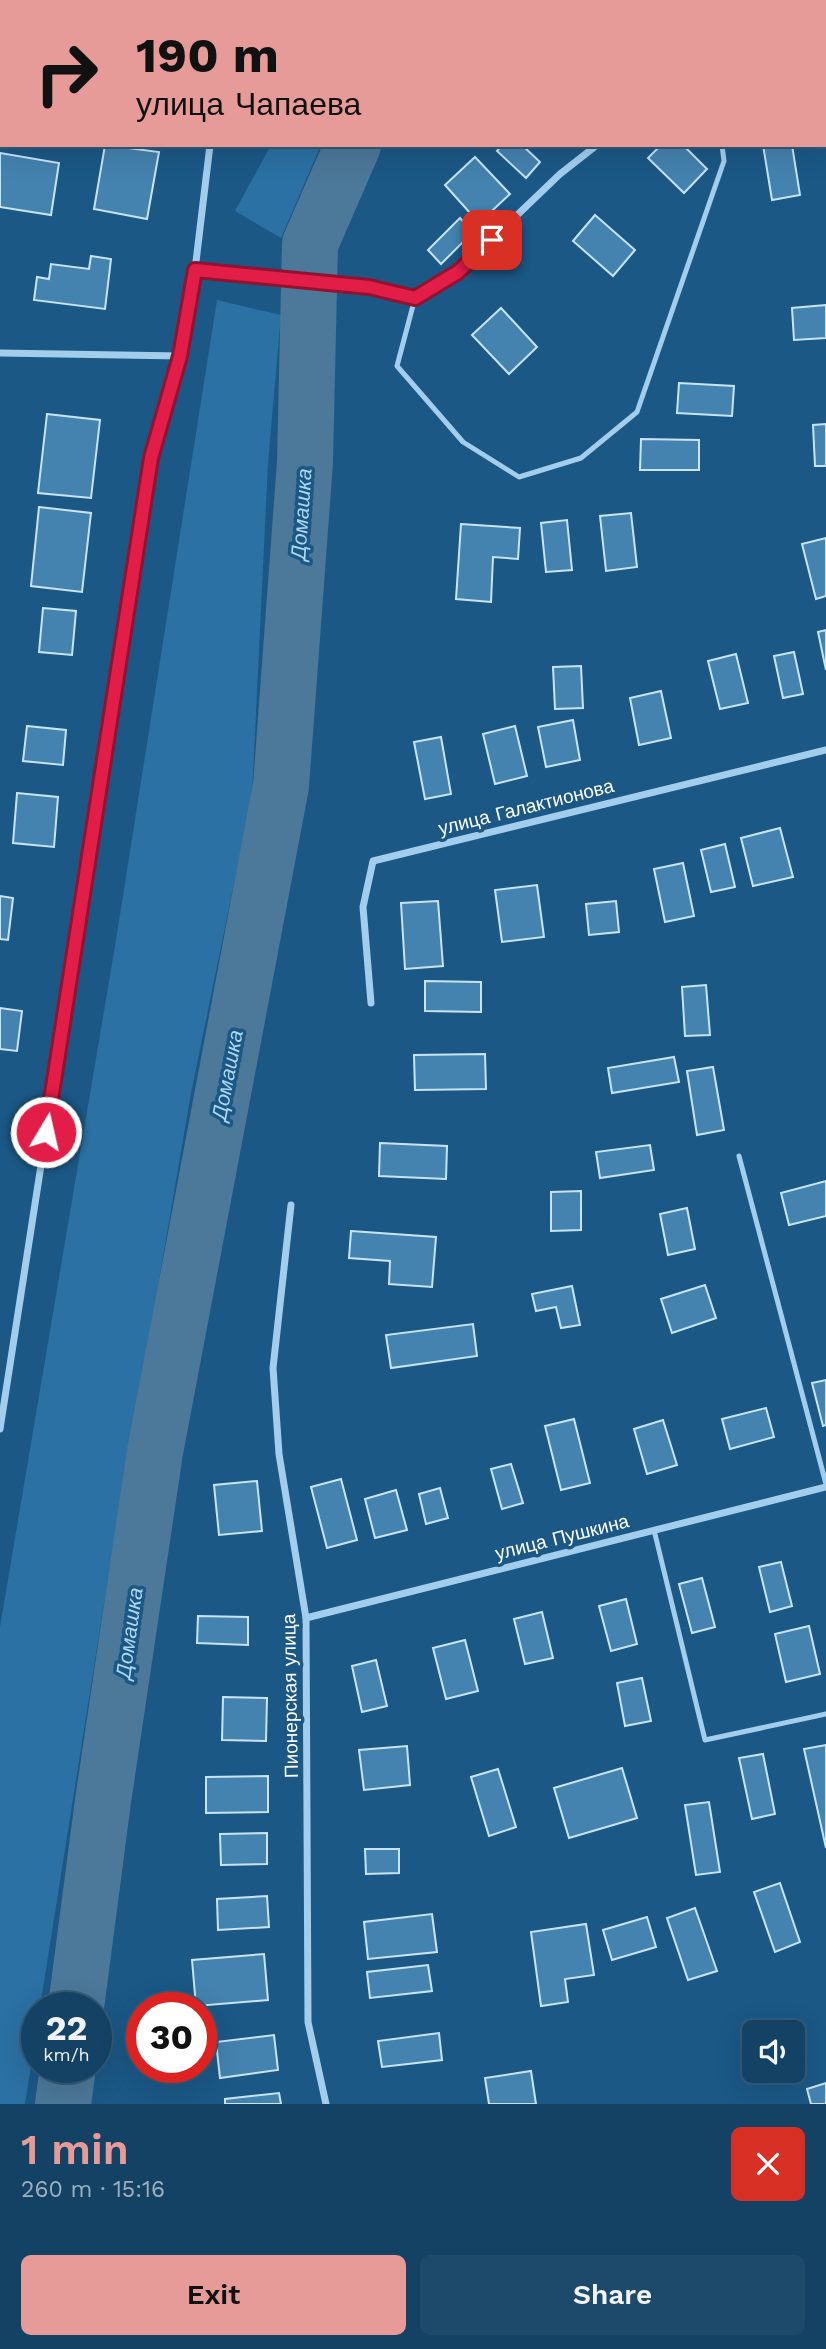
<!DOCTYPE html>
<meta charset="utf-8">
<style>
:root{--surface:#144264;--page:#1d496a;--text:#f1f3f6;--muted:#9db0bf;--line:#335b78;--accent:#e69b98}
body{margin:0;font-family:"Work Sans",sans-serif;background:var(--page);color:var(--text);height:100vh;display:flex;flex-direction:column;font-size:26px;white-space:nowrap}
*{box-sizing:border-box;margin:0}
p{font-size:23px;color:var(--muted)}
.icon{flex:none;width:38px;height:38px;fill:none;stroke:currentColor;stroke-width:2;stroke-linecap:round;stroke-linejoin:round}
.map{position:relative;height:2104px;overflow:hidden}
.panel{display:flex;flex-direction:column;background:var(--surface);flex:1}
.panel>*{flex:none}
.hud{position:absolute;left:0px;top:0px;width:826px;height:147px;box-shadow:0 7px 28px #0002,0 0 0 2px var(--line);background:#e69b98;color:#111;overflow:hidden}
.controls{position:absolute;left:742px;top:2020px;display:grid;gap:14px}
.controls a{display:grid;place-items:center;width:63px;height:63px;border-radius:10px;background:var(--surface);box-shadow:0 7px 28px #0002,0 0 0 2px var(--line);font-size:35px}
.speed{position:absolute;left:21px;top:1992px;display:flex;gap:14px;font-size:35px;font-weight:700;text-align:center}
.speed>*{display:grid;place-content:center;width:91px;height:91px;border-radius:50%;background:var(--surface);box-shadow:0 7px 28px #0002,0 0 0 2px var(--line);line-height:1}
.speed small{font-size:18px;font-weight:400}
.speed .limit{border:10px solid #d22;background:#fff;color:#111}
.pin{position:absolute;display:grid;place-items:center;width:60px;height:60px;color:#fff;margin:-30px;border-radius:14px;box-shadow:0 4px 10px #0006}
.me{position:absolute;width:77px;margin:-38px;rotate:9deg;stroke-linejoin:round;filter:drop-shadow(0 0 5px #0008)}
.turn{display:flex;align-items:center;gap:24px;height:147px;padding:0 21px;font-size:32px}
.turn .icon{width:91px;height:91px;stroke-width:2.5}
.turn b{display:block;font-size:49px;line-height:60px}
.round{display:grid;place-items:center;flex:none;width:74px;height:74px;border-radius:10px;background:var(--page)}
.overview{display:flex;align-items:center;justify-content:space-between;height:119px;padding:0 21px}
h1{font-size:42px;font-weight:600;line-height:52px;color:var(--accent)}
.button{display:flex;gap:14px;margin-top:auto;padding:14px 21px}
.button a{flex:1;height:80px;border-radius:10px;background:var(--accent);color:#111;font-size:28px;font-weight:600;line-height:80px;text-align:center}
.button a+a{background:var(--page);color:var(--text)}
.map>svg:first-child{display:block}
.green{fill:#2b71a3}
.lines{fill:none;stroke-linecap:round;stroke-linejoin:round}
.river{stroke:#4c7899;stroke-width:56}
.building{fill:#4482af;stroke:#c7e4f9;stroke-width:2}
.service{stroke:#a2cdec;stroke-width:5}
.minor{stroke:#a2cdec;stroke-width:7}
.route-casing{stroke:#92132f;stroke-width:18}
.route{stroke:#e11d48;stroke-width:12}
.labels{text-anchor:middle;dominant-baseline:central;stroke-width:7;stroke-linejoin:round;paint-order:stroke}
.street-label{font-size:19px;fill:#fff;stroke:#1b5886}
.water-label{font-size:21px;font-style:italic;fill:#aed7f3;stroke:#1b5886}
</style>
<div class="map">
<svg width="826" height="2104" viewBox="0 0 826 2104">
<rect width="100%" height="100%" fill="#1b5886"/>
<g class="green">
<polygon points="271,145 321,145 281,238 235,211"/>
<polygon points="217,300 281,315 268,463 252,796 191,1093 109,1572 40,2007 37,2007 37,2029 25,2104 0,2104 0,1627 116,940"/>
</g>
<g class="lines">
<g class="river">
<polyline points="416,2 417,0"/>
<polyline points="76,2007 103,1801 155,1452 281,786 305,462 310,244 353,145"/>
<polyline points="63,2104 68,2067"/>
</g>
</g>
<g class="building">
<polygon points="105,145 159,152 147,219 94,209"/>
<polygon points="502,145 522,145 540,162 526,178 497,151"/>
<polygon points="661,145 683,145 707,169 684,193 648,158"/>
<polygon points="763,145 792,145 800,195 772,200"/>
<polygon points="0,153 59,163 51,215 0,207"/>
<polygon points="475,157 510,194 479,223 445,185"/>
<polygon points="595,215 635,250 613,276 573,241"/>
<polygon points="460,218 473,232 441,264 428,250"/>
<polygon points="91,256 111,259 105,309 34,300 37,277 49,279 51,264 89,269"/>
<polygon points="826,305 826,338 794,340 792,308"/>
<polygon points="501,308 537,347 509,374 472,335"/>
<polygon points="679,383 734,386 732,416 677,413"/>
<polygon points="47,414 100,420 91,498 38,493"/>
<polygon points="826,424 826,466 815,466 813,425"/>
<polygon points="641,439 699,440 699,470 640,470"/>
<polygon points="39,507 91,513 82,592 31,586"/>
<polygon points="631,513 637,567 606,571 600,516"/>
<polygon points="567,520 572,570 546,572 541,523"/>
<polygon points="461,524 520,528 518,559 493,557 491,602 456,599"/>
<polygon points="826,538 826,596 816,599 802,544"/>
<polygon points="43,608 76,611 72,655 39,652"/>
<polygon points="826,630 826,670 818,632"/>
<polygon points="794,652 803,694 783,698 774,656"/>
<polygon points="736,654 748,703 720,709 708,661"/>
<polygon points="581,666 583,708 555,709 553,667"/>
<polygon points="661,691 671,738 639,745 630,698"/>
<polygon points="573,720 580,760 546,767 538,727"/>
<polygon points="27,726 66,730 63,765 23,761"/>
<polygon points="515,726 527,776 495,784 483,734"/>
<polygon points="441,737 451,794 425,799 414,742"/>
<polygon points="17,793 58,797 54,847 13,843"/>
<polygon points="780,828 793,877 753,886 741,838"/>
<polygon points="725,844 735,887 711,892 701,850"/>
<polygon points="683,863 694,916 665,922 654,869"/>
<polygon points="537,885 544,937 502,942 495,890"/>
<polygon points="0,896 13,898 8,940 0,939"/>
<polygon points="438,901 443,966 405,969 401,903"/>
<polygon points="616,901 619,932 589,935 586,904"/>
<polygon points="425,981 481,982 481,1012 425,1011"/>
<polygon points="706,985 710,1035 685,1036 682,987"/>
<polygon points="0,1008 22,1011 17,1051 0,1049"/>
<polygon points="485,1054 486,1089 415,1090 414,1055"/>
<polygon points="674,1057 679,1082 612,1093 608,1068"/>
<polygon points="713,1067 724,1130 697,1135 687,1071"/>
<polygon points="380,1143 447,1146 446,1179 379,1176"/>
<polygon points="650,1145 654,1170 600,1178 596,1152"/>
<polygon points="826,1181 826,1216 789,1225 781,1193"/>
<polygon points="581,1191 581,1230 551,1231 551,1192"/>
<polygon points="687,1208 695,1249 668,1255 660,1214"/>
<polygon points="351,1231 436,1237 432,1287 389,1284 390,1261 349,1258"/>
<polygon points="705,1285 716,1318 672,1333 661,1299"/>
<polygon points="572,1286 580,1325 561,1328 556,1307 536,1311 532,1294"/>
<polygon points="473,1324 477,1356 391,1368 386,1335"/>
<polygon points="826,1380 826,1425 823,1426 812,1383"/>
<polygon points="766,1408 774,1437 730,1449 722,1419"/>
<polygon points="574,1419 590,1483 561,1490 545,1426"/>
<polygon points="663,1420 677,1465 647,1474 634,1429"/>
<polygon points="511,1464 523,1503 502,1509 491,1469"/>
<polygon points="341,1479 357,1540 327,1548 311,1487"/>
<polygon points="257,1481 262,1531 219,1535 214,1485"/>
<polygon points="440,1488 448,1518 426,1524 419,1494"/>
<polygon points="396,1490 407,1530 375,1538 365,1499"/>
<polygon points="781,1562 792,1606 770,1612 759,1567"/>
<polygon points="702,1578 715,1627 692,1633 679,1584"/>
<polygon points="626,1599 637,1644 611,1651 599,1606"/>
<polygon points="542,1612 553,1658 525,1664 514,1619"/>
<polygon points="198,1616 248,1617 248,1645 197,1643"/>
<polygon points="809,1626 820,1674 786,1682 775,1634"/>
<polygon points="465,1640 478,1691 446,1699 433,1648"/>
<polygon points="376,1660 387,1706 362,1712 352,1666"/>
<polygon points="642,1678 651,1721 625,1726 617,1683"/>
<polygon points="223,1697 267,1698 266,1741 222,1740"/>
<polygon points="826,1745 826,1848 804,1749"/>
<polygon points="407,1746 410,1785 364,1790 359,1750"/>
<polygon points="763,1754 775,1814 752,1819 739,1758"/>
<polygon points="622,1768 637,1818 569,1838 554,1788"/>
<polygon points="498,1769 516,1827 489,1836 471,1777"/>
<polygon points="268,1776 268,1812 206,1813 206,1777"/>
<polygon points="709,1802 720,1872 696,1875 685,1805"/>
<polygon points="267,1833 267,1864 221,1865 220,1834"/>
<polygon points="365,1849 399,1849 399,1873 366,1874"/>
<polygon points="780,1883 800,1942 775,1952 754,1892"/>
<polygon points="267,1896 269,1927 218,1930 217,1899"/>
<polygon points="695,1908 717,1971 688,1980 667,1918"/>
<polygon points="432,1914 437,1952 368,1959 364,1922"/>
<polygon points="647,1917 656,1947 612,1960 603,1930"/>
<polygon points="586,1924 594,1975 565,1979 568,2002 541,2006 531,1932"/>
<polygon points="264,1954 268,2000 196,2006 192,1960"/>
<polygon points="428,1965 432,1991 370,1998 367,1972"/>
<polygon points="439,2033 442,2060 382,2067 378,2041"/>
<polygon points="274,2035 278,2070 220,2078 216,2042"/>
<polygon points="531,2071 536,2104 489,2104 485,2078"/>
<polygon points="826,2083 826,2104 811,2104 807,2089"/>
<polygon points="279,2093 281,2104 225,2104 225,2099"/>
</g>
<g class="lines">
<g class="service">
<polyline points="415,298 397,366 463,442 519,477 581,458 637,412 724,161 722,145"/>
<polyline points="739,1156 826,1484"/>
<polyline points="654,1530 705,1740 826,1714"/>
</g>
<g class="minor">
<polyline points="226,2 226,0"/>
<polyline points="824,15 826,15"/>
<polyline points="195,270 369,287 415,298 458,272 560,174 597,145"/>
<polyline points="0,353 181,356"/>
<polyline points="371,1003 363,907 373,861 826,750"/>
<polyline points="291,1205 273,1368 279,1454 306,1618 308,2022 326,2104"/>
<polyline points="0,1429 151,458 181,356 195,270 210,145"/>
<polyline points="306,1618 826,1487"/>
</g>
</g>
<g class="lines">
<g class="route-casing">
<polyline id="route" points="46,1132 151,458 180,356 195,270 369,287 415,298 458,272 492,240"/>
</g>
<use href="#route" class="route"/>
</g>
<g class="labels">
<g class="street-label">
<text transform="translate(526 807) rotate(-14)">улица Галактионова</text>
<text transform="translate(562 1537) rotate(-14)">улица Пушкина</text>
<text transform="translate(290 1696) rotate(-91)">Пионерская улица</text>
</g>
<g class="water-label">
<text transform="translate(301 514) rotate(-86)">Домашка</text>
<text transform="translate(227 1075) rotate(-79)">Домашка</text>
<text transform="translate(129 1633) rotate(-82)">Домашка</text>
</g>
</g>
</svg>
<div class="controls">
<a><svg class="icon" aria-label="sound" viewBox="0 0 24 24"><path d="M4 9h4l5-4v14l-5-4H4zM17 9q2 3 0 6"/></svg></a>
</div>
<div class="speed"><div>22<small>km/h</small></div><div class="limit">30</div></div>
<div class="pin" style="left:492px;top:240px;background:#d93025"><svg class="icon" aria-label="arrive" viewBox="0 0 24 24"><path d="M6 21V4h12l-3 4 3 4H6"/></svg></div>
<svg class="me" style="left:46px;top:1132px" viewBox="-20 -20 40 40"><circle r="17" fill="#e11d48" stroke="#fff" stroke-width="3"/><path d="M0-11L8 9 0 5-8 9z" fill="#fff"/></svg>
<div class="hud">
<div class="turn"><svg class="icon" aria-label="right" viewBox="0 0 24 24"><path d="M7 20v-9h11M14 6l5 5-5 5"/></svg><div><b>190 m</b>улица Чапаева</div></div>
</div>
</div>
<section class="panel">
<div class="overview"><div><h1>1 min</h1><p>260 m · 15:16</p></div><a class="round" style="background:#d93025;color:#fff"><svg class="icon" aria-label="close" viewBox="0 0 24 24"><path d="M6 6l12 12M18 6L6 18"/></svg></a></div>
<div class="button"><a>Exit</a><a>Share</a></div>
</section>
